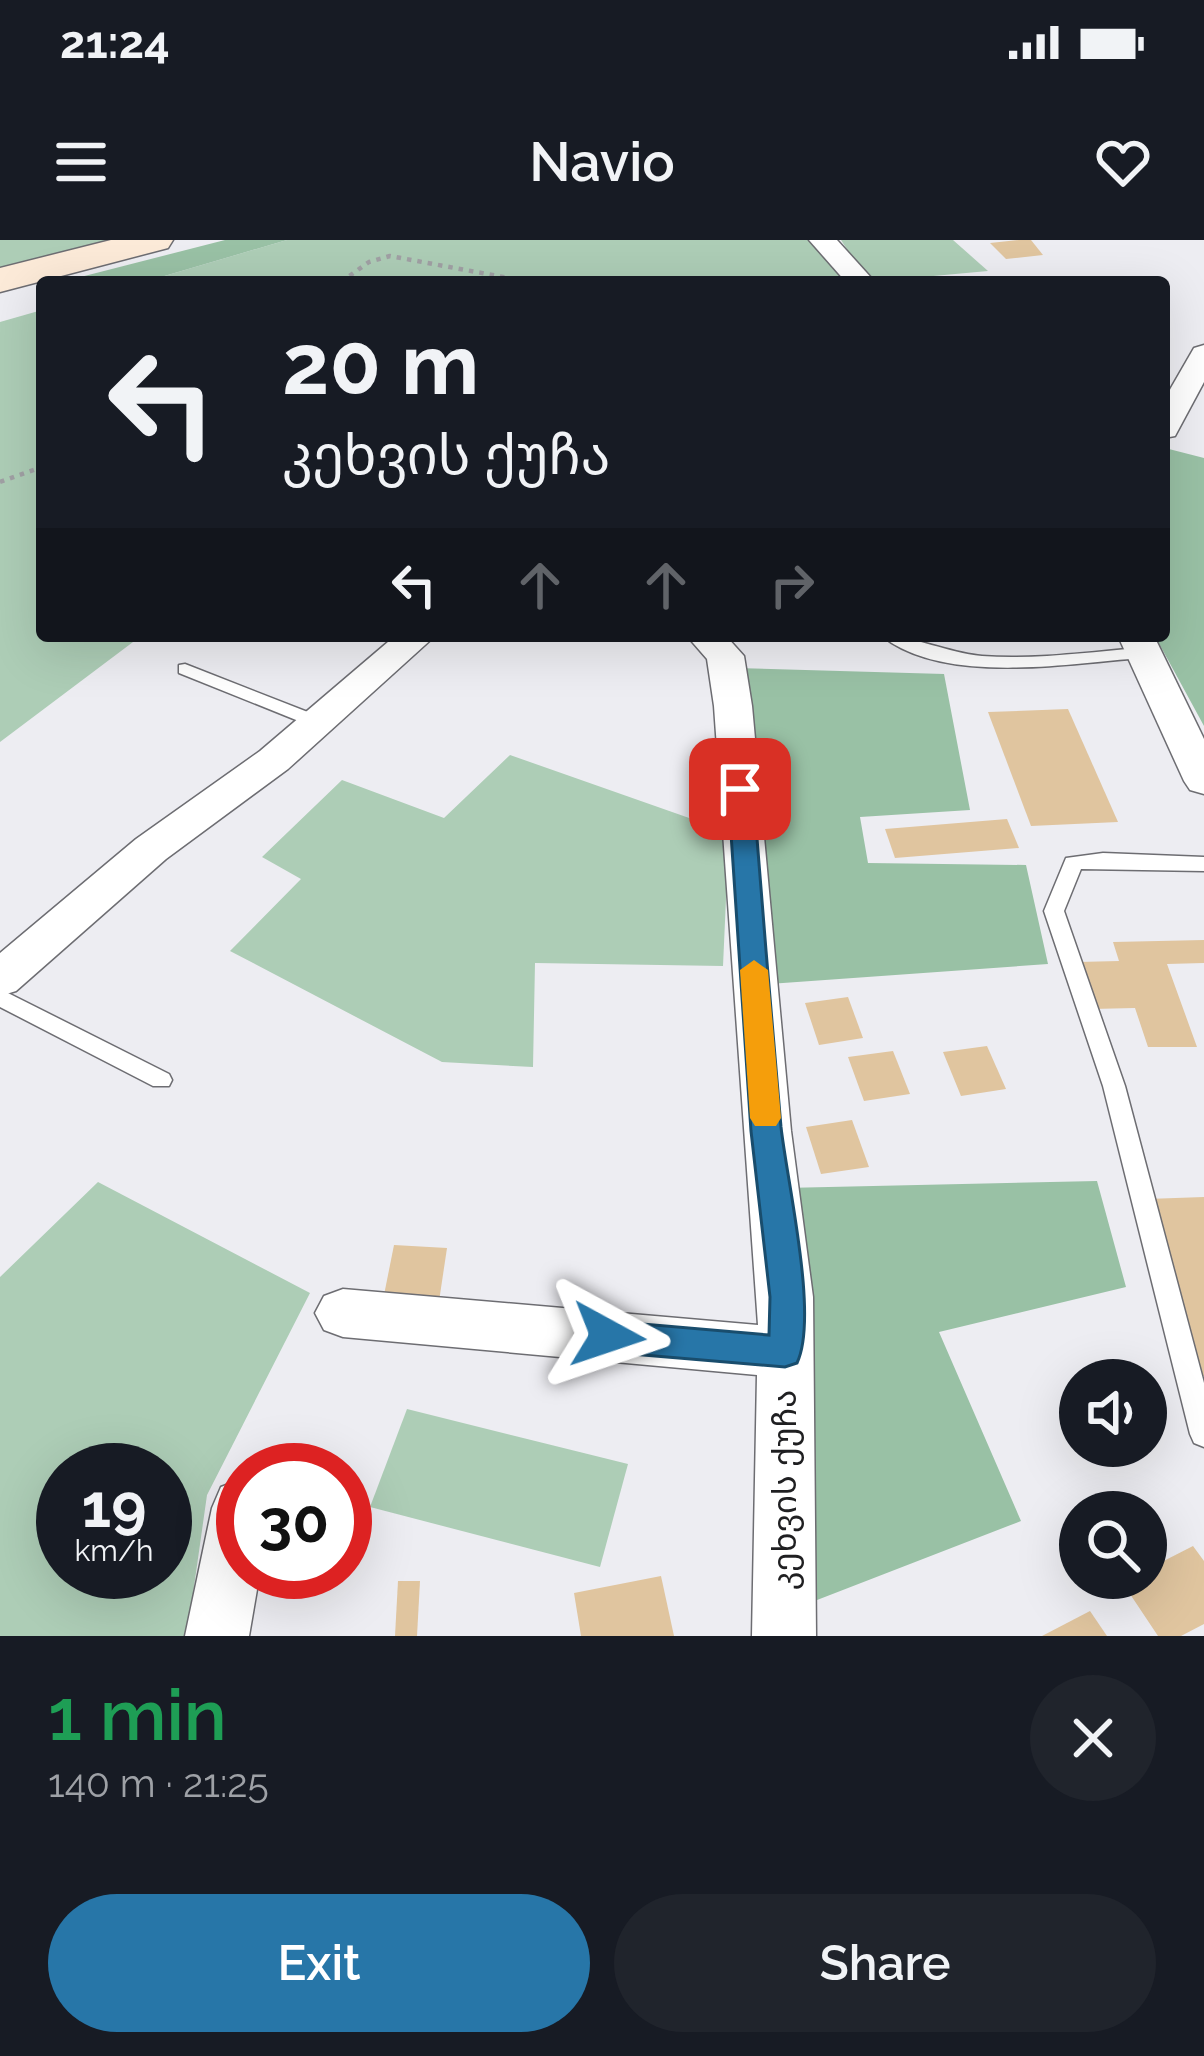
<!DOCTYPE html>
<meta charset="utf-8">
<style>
:root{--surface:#171b24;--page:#20242c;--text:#f1f3f6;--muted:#9ea1a6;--accent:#2776a8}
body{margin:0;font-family:Raleway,"Noto Sans Georgian",sans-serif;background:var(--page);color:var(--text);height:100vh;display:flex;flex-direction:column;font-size:45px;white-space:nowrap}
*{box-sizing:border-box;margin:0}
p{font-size:39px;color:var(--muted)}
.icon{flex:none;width:66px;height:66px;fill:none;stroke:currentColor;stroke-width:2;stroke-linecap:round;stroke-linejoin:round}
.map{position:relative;height:1396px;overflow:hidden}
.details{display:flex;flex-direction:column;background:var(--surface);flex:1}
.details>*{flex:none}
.top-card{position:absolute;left:36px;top:36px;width:1134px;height:366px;border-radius:12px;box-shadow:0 12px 48px #0002;background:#171b24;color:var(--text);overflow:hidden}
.buttons{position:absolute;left:1059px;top:1119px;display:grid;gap:24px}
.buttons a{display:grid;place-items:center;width:108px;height:108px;border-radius:50%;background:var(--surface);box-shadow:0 12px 48px #0002;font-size:60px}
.speed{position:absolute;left:36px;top:1203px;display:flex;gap:24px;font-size:60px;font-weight:700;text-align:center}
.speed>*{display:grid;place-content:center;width:156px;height:156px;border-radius:50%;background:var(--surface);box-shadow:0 12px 48px #0002;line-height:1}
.speed small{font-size:30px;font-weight:400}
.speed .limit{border:18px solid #d22;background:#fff;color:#111}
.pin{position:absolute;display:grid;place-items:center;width:102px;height:102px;color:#fff;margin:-51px;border-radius:24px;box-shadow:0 6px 18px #0006}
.me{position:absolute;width:132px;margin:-66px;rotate:95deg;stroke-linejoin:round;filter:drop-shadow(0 0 9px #0008)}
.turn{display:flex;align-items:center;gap:42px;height:252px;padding:0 48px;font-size:54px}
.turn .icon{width:156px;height:156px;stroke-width:2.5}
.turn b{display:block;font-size:84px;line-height:102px}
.lanes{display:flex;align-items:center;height:114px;padding:0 48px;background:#0003;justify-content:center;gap:60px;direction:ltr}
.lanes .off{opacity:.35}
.round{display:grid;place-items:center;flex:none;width:126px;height:126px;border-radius:63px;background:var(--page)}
.head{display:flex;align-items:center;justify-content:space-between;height:204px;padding:0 48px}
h1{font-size:72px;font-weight:600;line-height:90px;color:#1e9e55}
.primary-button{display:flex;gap:24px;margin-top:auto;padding:24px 48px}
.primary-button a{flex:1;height:138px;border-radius:72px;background:var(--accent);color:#fff;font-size:48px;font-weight:600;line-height:138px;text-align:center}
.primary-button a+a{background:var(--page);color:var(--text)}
.status{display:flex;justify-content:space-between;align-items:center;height:84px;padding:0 60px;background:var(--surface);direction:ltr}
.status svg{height:33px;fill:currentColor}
header{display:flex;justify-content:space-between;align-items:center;height:156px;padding:0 48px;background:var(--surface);font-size:54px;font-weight:600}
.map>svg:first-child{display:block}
.green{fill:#adcdb6;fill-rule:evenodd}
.forest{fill:#99c1a5}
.building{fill:#e0c59f}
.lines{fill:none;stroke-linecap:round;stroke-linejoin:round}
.lane-casing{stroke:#6d6d72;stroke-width:3}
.street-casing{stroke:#6d6d72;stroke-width:3}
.secondary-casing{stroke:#6d6d72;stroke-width:3}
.path{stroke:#a0a0a4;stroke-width:4.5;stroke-dasharray:4.5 6;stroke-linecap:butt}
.lane{fill:#fff;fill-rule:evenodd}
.street{fill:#fff;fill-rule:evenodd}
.secondary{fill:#fcead8;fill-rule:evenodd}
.route{fill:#2776a8;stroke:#194d6d;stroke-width:3}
.slow{fill:#f59e0b}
.labels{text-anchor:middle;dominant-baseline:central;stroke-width:9;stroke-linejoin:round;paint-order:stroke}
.street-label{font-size:33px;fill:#1f1f21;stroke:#fff}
</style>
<div class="status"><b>21:24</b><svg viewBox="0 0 49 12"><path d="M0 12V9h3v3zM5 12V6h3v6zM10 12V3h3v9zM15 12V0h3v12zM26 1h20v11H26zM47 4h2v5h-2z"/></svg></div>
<header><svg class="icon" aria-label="menu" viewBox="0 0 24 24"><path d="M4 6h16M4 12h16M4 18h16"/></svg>Navio<svg class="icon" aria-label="heart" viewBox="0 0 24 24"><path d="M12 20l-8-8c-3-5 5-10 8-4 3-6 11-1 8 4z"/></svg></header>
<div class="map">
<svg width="1204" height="1396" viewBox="0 0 1204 1396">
<rect width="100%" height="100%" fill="#ededf2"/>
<g class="green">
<polygon points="0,0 128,0 0,33"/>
<polygon points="287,0 821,0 853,42 144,42"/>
<polygon points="841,0 953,0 988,31 868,42"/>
<polygon points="42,70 42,396 141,396 0,502 0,82"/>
<polygon points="510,515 729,592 723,726 535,723 533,827 442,822 230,711 301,639 262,617 342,540 444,578"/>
<path d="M98 942 310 1053 207 1255 187 1396H0V1037ZM63 1230H165V1332H63Z"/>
<polygon points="407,1169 628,1224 600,1327 370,1267"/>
</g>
<g class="forest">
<polygon points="225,0 287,0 144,42 61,42"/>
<polygon points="1165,208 1204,218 1204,486 1155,396 1164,396"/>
<polygon points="735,428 944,434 970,570 860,577 868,623 1026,625 1048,724 769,744"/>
<polygon points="1097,941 1126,1047 939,1092 1021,1281 799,1367 784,948"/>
</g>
<g class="building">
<polygon points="1019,0 1031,0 1043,15 1006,19 990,3"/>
<polygon points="1068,469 1118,582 1031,586 988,472"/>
<polygon points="1007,579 1019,608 895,618 885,589"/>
<polygon points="1204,700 1204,723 1167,724 1197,807 1148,807 1135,768 1092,769 1078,722 1119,721 1113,702"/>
<polygon points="848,757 863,798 819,805 805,763"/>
<polygon points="987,806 1006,849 961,856 943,812"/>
<polygon points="893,811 910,854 864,861 848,817"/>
<polygon points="852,880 869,927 821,934 806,887"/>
<polygon points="1204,957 1204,1136 1203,1136 1147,959"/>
<polygon points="394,1005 447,1008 438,1068 382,1065"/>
<polygon points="1193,1306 1204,1321 1204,1384 1181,1396 1158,1396 1122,1342 1146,1338 1146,1330"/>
<polygon points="661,1336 674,1396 581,1396 574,1353"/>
<polygon points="398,1341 420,1341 417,1396 395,1396"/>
<polygon points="1090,1371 1107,1396 1042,1396"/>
</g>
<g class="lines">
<g class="lane-casing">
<g id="lane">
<path d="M882 396C916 396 947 413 982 416 1034 420 1088 412 1140 408L1149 413 1140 418C1067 424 943 445 882 396Z"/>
<polygon points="185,424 323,478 326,482 317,488 311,486 179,433 179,425"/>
<polygon points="1103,613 1204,617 1204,631 1081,629 1064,671 1125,846 1204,1143 1204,1207 1194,1203 1190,1194 1103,846 1044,671 1066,618"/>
<polygon points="0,749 169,834 172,840 169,846 153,846 0,767"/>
</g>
</g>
<g class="street-casing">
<g id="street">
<polygon points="809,0 837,0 875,42 846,42"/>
<polygon points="1204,105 1204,142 1175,196 1164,198 1164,160 1194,108"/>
<polygon points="395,396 435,396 288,529 166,619 16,751 0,756 0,713 136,599 260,511"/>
<polygon points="687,396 726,396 744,416 752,466 791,891 813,1057 816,1396 752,1396 757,1135 343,1097 324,1090 315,1073 324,1056 343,1049 758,1085 714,466 707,419"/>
<polygon points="1118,396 1154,396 1204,499 1204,554 1190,550 1184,541"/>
<polygon points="242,1239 243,1332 260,1332 249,1396 185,1396 212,1268 221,1247"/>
</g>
</g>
<g class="secondary-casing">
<polygon id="secondary" points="111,0 173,0 168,8 0,52 0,28"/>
</g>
<g class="path">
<polyline points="341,42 369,22 390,16 530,42"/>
<polyline points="0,242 42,227"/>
</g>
<use href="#lane" class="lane"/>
<use href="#street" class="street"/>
<use href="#secondary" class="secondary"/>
</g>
<path class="route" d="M740 541 753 549C762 662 771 774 781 887 787 942 819 1077 797 1123L785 1127 608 1112 596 1107 592 1096 596 1086 608 1081 769 1095 770 1057 751 891 728 549Z"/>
<polygon class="slow" points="754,720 768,730 781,878 776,886 755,886 750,878 740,730"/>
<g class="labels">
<g class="street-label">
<text transform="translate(784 1250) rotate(-90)">კეხვის ქუჩა</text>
</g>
</g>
</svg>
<div class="buttons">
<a><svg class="icon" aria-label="sound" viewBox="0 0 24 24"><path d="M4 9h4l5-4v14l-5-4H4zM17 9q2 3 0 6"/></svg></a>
<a><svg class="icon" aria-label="search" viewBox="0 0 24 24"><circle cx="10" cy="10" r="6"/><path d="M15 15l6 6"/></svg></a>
</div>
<div class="speed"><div>19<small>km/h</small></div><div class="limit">30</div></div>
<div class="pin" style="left:740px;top:549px;background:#d93025"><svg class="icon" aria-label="arrive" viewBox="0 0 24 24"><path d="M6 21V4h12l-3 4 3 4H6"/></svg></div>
<svg class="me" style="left:608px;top:1096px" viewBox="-20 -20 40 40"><path d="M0-17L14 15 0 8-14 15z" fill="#2776a8" stroke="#fff" stroke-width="4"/></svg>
<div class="top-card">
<div class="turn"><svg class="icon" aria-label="left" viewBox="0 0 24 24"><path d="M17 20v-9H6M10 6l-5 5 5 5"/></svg><div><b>20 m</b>კეხვის ქუჩა</div></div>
<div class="lanes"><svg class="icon" aria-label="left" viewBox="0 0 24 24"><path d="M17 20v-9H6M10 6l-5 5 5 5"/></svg><svg class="icon off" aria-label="ahead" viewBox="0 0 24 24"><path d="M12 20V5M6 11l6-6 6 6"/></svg><svg class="icon off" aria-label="ahead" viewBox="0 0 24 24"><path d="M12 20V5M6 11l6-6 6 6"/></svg><svg class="icon off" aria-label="right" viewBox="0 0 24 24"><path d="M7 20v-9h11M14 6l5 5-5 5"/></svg></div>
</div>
</div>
<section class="details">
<div class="head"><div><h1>1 min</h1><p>140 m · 21:25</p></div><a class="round"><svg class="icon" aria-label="close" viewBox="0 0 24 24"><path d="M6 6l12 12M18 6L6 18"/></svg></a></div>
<div class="primary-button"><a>Exit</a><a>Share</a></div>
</section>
